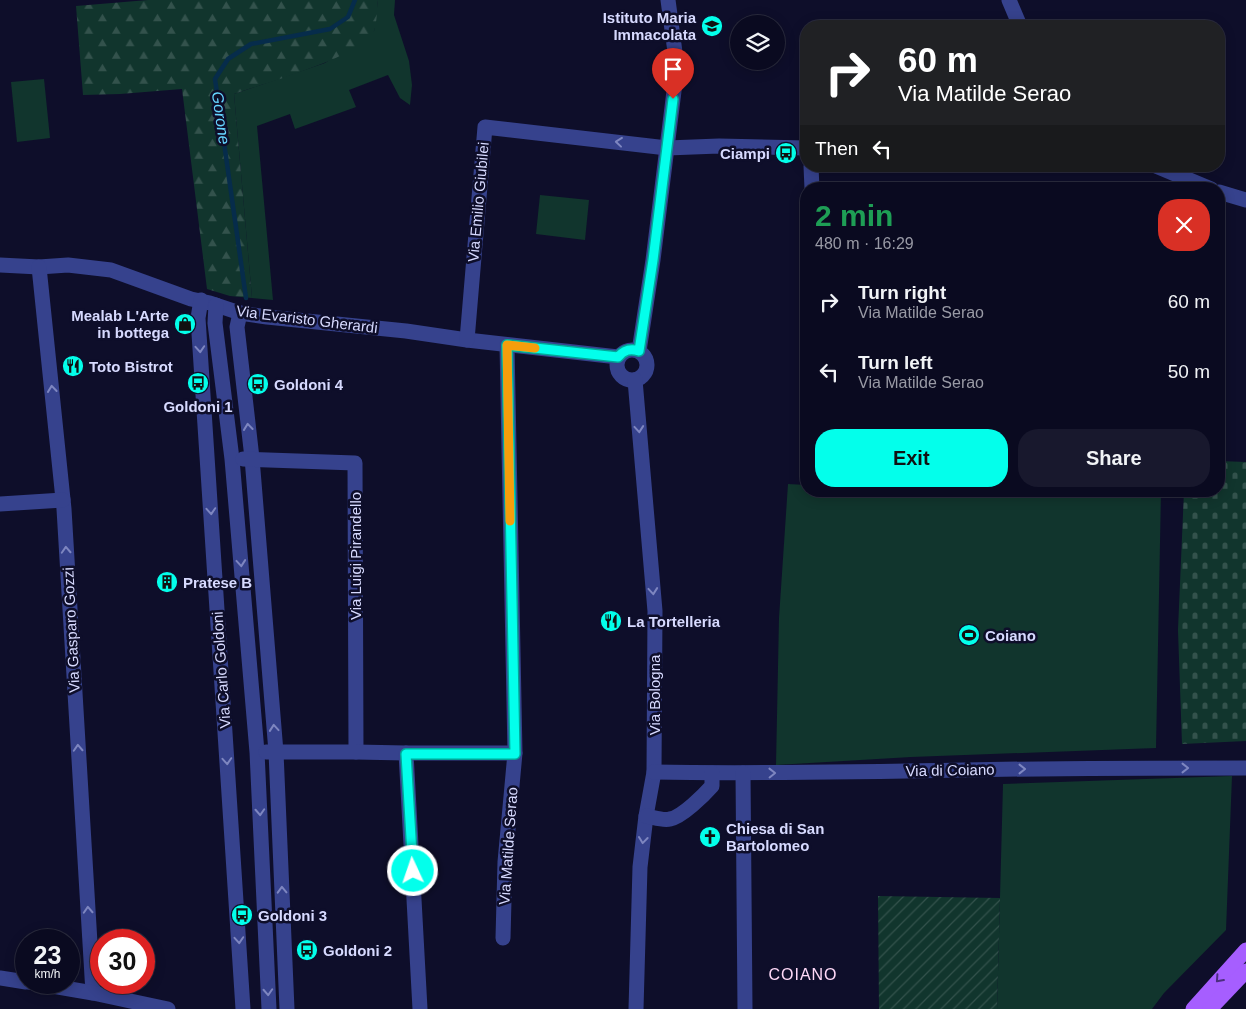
<!DOCTYPE html>
<meta charset="utf-8">
<style>
:root{--surface:#0a0a20;--page:#18182d;--text:#f1f3f6;--muted:#999aa5;--line:#2a2b3e;--accent:#03ffeb}
body{margin:0;font-family:Helvetica,sans-serif;background:var(--page);color:var(--text);height:100vh;display:flex;flex-direction:column;font-size:19px;white-space:nowrap}
*{box-sizing:border-box;margin:0}
p{font-size:16px;color:var(--muted)}
.icon{flex:none;width:28px;height:28px;fill:none;stroke:currentColor;stroke-width:2;stroke-linecap:round;stroke-linejoin:round}
.map{position:relative;flex:1;overflow:hidden}
.drawer{position:absolute;left:800px;top:182px;width:425px;height:315px;display:flex;flex-direction:column;background:var(--surface);border-radius:20px;box-shadow:0 2px 12px #0003,0 0 0 1px var(--line)}
.drawer>*{flex:none}
.hud{position:absolute;left:800px;top:20px;width:425px;height:152px;border-radius:20px;box-shadow:0 2px 12px #0003,0 0 0 1px var(--line);background:#202124;color:#fff;overflow:hidden}
.buttons{position:absolute;left:730px;top:15px;display:grid;gap:10px}
.buttons a{display:grid;place-items:center;width:55px;height:55px;border-radius:50%;background:var(--surface);box-shadow:0 2px 12px #0003,0 0 0 1px var(--line);font-size:25px}
.speed{position:absolute;left:15px;top:929px;display:flex;gap:10px;font-size:25px;font-weight:700;text-align:center}
.speed>*{display:grid;place-content:center;width:65px;height:65px;border-radius:50%;background:var(--surface);box-shadow:0 2px 12px #0003,0 0 0 1px var(--line);line-height:1}
.speed small{font-size:12px;font-weight:400}
.speed .limit{border:8px solid #d22;background:#fff;color:#111}
.pin{position:absolute;display:grid;place-items:center;width:42px;height:42px;color:#fff;margin:-51px -21px;border-radius:50% 50% 50% 0;rotate:-45deg;box-shadow:0 0 5px #0007}
.pin .icon{rotate:45deg}
.me{position:absolute;width:55px;margin:-28px;rotate:357deg;stroke-linejoin:round;filter:drop-shadow(0 0 4px #0008)}
.turn{display:flex;align-items:center;gap:18px;height:105px;padding:0 15px;font-size:22px}
.turn .icon{width:65px;height:65px;stroke-width:2.5}
.turn b{display:block;font-size:35px;line-height:42px}
.then{display:flex;align-items:center;height:48px;padding:0 15px;background:#0003;gap:10px;font-size:19px}
.round{display:grid;place-items:center;flex:none;width:52px;height:52px;border-radius:20px;background:var(--page)}
.overview{display:flex;align-items:center;justify-content:space-between;height:85px;padding:0 15px}
h1{font-size:30px;font-weight:600;line-height:38px;color:#1e9e55}
.cta{display:flex;gap:10px;margin-top:auto;padding:10px 15px}
.cta a{flex:1;height:58px;border-radius:20px;background:var(--accent);color:#111;font-size:20px;font-weight:600;line-height:58px;text-align:center}
.cta a+a{background:var(--page);color:var(--text)}
ul{padding:0;list-style:none}
li{display:flex;align-items:center;gap:15px;height:70px;padding:0 15px}
li div{flex:1}
li b{display:block;font-size:19px}
li em{font-style:normal}
.map>svg:first-child{display:block}
.green{fill:#11352d}
.forest{fill:url(#forest-firs)}
.cemetery{fill:url(#cemetery-stones)}
.garden{fill:url(#garden-furrows)}
.lines{fill:none;stroke-linecap:round;stroke-linejoin:round}
.stream{stroke:#062c4b;stroke-width:4.5}
.minor{stroke:#36428d;stroke-width:15}
.major{stroke:#a65eff;stroke-width:15}
.oneway{stroke:#7e86c0}
.oneway2{stroke:#4b2e7f}
.route-casing{stroke:#02a699;stroke-width:12}
.route{stroke:#03ffeb;stroke-width:9}
.slow{stroke:#f59e0b;stroke-width:9}
.labels{text-anchor:middle;dominant-baseline:central;stroke-width:5;stroke-linejoin:round;paint-order:stroke}
.poi-label{font-size:15px;font-weight:bold;fill:#d7daff;stroke:#0e0e2a;text-anchor:start}
.street-label{font-size:15px;fill:#d7daff;stroke:#0e0e2a}
.water-label{font-size:16px;font-style:italic;fill:#65d4ff;stroke:#0e0e2a}
.neighbourhood-label{font-size:16px;letter-spacing:1px;fill:#ffd9f8;stroke:#0e0e2a}
</style>
<div class="map">
<svg width="1246" height="1009" viewBox="0 0 1246 1009">
<defs>
<pattern id="forest-firs" width="22" height="20" patternUnits="userSpaceOnUse" patternTransform="scale(1.25)"><rect width="22" height="20" fill="#11352d"/><path d="M5 1l3.5 6h-7zM16 11l3.5 6h-7z" fill="#33524c"/></pattern>
<pattern id="cemetery-stones" width="16" height="16" patternUnits="userSpaceOnUse" patternTransform="scale(1.25)"><rect width="16" height="16" fill="#11352d"/><path d="M2 7V4a2 2 0 0 1 4 0v3zM10 15v-3a2 2 0 0 1 4 0v3z" fill="#33524c"/></pattern>
<pattern id="garden-furrows" width="10" height="10" patternUnits="userSpaceOnUse" patternTransform="scale(1.25)"><rect width="10" height="10" fill="#11352d"/><path d="M-1 1l2-2M0 10L10 0M9 11l2-2" fill="none" stroke="#33524c"/></pattern>
</defs>
<rect width="100%" height="100%" fill="#0e0e2a"/>
<g class="green">
<polygon points="378,0 395,0 394,15 409,61 412,85 410,105 400,98 388,75 349,90 356,107 295,129 290,114 257,126 273,300 252,298 234,94 325,63 374,31"/>
<polygon points="44,79 50,138 17,142 11,82"/>
<polygon points="540,195 589,200 585,240 536,234"/>
<polygon points="788,484 806,485 806,491 1161,491 1156,748 911,757 776,765 779,618"/>
<polygon points="1232,776 1226,930 1164,993 1152,1009 997,1009 1003,784"/>
</g>
<path class="forest" d="M148 0H378C377 9 377 23 374 31 364 56 262 84 234 94L252 298 230 296 207 289 182 89 120 94 83 95 76 6Z"/>
<polygon class="cemetery" points="1219,461 1246,462 1246,741 1182,744 1178,630 1184,491 1219,491"/>
<polygon class="garden" points="878,896 1000,898 997,1009 879,1009"/>
<g class="lines">
<polyline class="stream" points="246,298 215,79 228,59 251,44 330,29 348,17 355,0"/>
<g class="minor">
<polyline points="1009,0 1020,26"/>
<polyline points="811,166 812,189"/>
<polyline points="1156,166 1211,189"/>
<polyline points="1219,192 1246,200"/>
<polyline points="0,265 39,267 68,265 111,270 191,299 210,303 240,313 267,317 406,331 467,340 618,357"/>
<polyline points="39,267 64,509 93,993"/>
<polyline points="201,300 198,318 243,1009"/>
<polyline points="216,305 215,323 232,459 257,752 269,1009"/>
<polyline points="240,313 237,327 252,458 276,752 287,1009"/>
<polyline points="467,340 485,127 667,148 719,146 806,148"/>
<circle cx="632" cy="365" r="15"/>
<polyline points="639,351 653,260 677,67 668,0"/>
<polyline points="635,380 655,611 654,772 646,816 640,867 636,1009"/>
<polyline points="243,459 355,463 356,752"/>
<polyline points="0,504 63,500"/>
<polyline points="266,752 356,752 406,753 515,753 507,345"/>
<polyline points="406,753 420,1009"/>
<path d="M654 772C758 774 861 772 965 770 1059 768 1152 768 1246 768"/>
<polyline points="743,773 745,1009"/>
<path d="M646 816C653 817 663 821 670 819 682 817 704 795 712 786V773"/>
<polyline points="503,938 505,862 515,753"/>
<polyline points="0,978 26,982"/>
<polyline points="29,982 93,993 168,1009"/>
</g>
<g class="major">
<polyline points="1193,1009 1246,950"/>
<polyline points="1210,1009 1246,971"/>
</g>
</g>
<defs><path id="oneway-chevron" d="M-2-3.5L2.5 0L-2 3.5" fill="none" stroke-width="1.6" stroke-linecap="round" stroke-linejoin="round" transform="scale(1.25)"/></defs>
<g class="oneway">
<use href="#oneway-chevron" transform="translate(619 142) rotate(-174)"/>
<use href="#oneway-chevron" transform="translate(200 349) rotate(86)"/>
<use href="#oneway-chevron" transform="translate(52 389) rotate(-96)"/>
<use href="#oneway-chevron" transform="translate(248 427) rotate(-96)"/>
<use href="#oneway-chevron" transform="translate(639 429) rotate(85)"/>
<use href="#oneway-chevron" transform="translate(211 511) rotate(86)"/>
<use href="#oneway-chevron" transform="translate(66 550) rotate(-93)"/>
<use href="#oneway-chevron" transform="translate(241 563) rotate(85)"/>
<use href="#oneway-chevron" transform="translate(653 591) rotate(85)"/>
<use href="#oneway-chevron" transform="translate(274 728) rotate(-95)"/>
<use href="#oneway-chevron" transform="translate(78 748) rotate(-93)"/>
<use href="#oneway-chevron" transform="translate(227 761) rotate(86)"/>
<use href="#oneway-chevron" transform="translate(1185 768)"/>
<use href="#oneway-chevron" transform="translate(1022 769)"/>
<use href="#oneway-chevron" transform="translate(772 773) rotate(-1)"/>
<use href="#oneway-chevron" transform="translate(260 812) rotate(87)"/>
<use href="#oneway-chevron" transform="translate(643 840) rotate(97)"/>
<use href="#oneway-chevron" transform="translate(282 890) rotate(-92)"/>
<use href="#oneway-chevron" transform="translate(88 910) rotate(-93)"/>
<use href="#oneway-chevron" transform="translate(239 940) rotate(86)"/>
<use href="#oneway-chevron" transform="translate(268 992) rotate(87)"/>
</g>
<use class="oneway2" href="#oneway-chevron" transform="translate(1219 979) rotate(132)"/>
<g class="lines">
<g class="route-casing">
<path id="route" d="M413 871 406 754H515L507 345 618 357C624 350 630 348 639 351L653 260 673 99"/>
</g>
<use href="#route" class="route"/>
<polyline class="slow" points="510,521 507,345 535,348"/>
</g>
<defs>
<g id="school-disc" transform="scale(1.125)"><circle r="9.5" fill="#03ffeb" stroke="#0e0e2a"/><path d="M0-5L7-2L0 1L-7-2ZM-4 1L0 2.5L4 1V4Q0 6-4 4Z" fill="#111"/></g>
<g id="bus-disc" transform="scale(1.125)"><circle r="9.5" fill="#03ffeb" stroke="#0e0e2a"/><path d="M-5-6H5V4H4V6H2V4H-2V6H-4V4H-5ZM-3.5-4V0h7V-4ZM-3.5 1.2v1.5H-2V1.2ZM2 1.2v1.5H3.5V1.2Z" fill="#111"/></g>
<g id="shop-disc" transform="scale(1.125)"><circle r="9.5" fill="#03ffeb" stroke="#0e0e2a"/><path d="M-5-2.5h2.3a2.7 3.5 0 0 1 5.4 0H5L5.5 6h-11ZM-1.5-2.5h3a1.5 2.3 0 0 0-3 0Z" fill="#111"/></g>
<g id="restaurant-disc" transform="scale(1.125)"><circle r="9.5" fill="#03ffeb" stroke="#0e0e2a"/><path d="M-5-6h1v4h1v-4h1v4h1v-4h1v5L-1.5 .5V6h-2V.5L-5-1ZM5-6V6H3V1.5H1.5Q1.5-4 5-6Z" fill="#111"/></g>
<g id="building-disc" transform="scale(1.125)"><circle r="9.5" fill="#03ffeb" stroke="#0e0e2a"/><path d="M-4-6H4V6H1V3H-1V6H-4ZM-2.5-4.3h1.7v1.8h-1.7ZM.8-4.3h1.7v1.8H.8ZM-2.5-1h1.7V.8h-1.7ZM.8-1h1.7V.8H.8Z" fill="#111"/></g>
<g id="stadium-disc" transform="scale(1.125)"><circle r="9.5" fill="#03ffeb" stroke="#0e0e2a"/><path d="M0-5a6.5 5 0 1 0 0 10a6.5 5 0 1 0 0-10ZM-3.5-1.8h7v3.6h-7Z" fill="#111"/></g>
<g id="church-disc" transform="scale(1.125)"><circle r="9.5" fill="#03ffeb" stroke="#0e0e2a"/><path d="M-1.2-6h2.4v3.5h3.3v2.4h-3.3V6h-2.4V-.1h-3.3v-2.4h3.3Z" fill="#111"/></g>
</defs>
<g fill-rule="evenodd">
<use href="#school-disc" x="712" y="26"/>
<use href="#bus-disc" x="786" y="153"/>
<use href="#shop-disc" x="185" y="324"/>
<use href="#restaurant-disc" x="73" y="366"/>
<use href="#bus-disc" x="198" y="383"/>
<use href="#bus-disc" x="258" y="384"/>
<use href="#building-disc" x="167" y="582"/>
<use href="#restaurant-disc" x="611" y="621"/>
<use href="#stadium-disc" x="969" y="635"/>
<use href="#church-disc" x="710" y="837"/>
<use href="#bus-disc" x="242" y="915"/>
<use href="#bus-disc" x="307" y="950"/>
</g>
<g class="labels">
<g class="poi-label">
<text x="696" y="17" text-anchor="end">Istituto Maria<tspan x="696" dy="17">Immacolata</tspan></text>
<text x="770" y="153" text-anchor="end">Ciampi</text>
<text x="169" y="315" text-anchor="end">Mealab L'Arte<tspan x="169" dy="17">in bottega</tspan></text>
<text x="89" y="366">Toto Bistrot</text>
<text x="274" y="384">Goldoni 4</text>
<text x="198" y="406" text-anchor="middle">Goldoni 1</text>
<text x="183" y="582">Pratese B</text>
<text x="627" y="621">La Tortelleria</text>
<text x="985" y="635">Coiano</text>
<text x="726" y="828">Chiesa di San<tspan x="726" dy="17">Bartolomeo</tspan></text>
<text x="258" y="915">Goldoni 3</text>
<text x="323" y="950">Goldoni 2</text>
</g>
<g class="street-label">
<text transform="translate(478 202) rotate(-85)">Via Emilio Giubilei</text>
<text transform="translate(307 319) rotate(7)">Via Evaristo Gherardi</text>
<text transform="translate(355 556) rotate(-90)">Via Luigi Pirandello</text>
<text transform="translate(71 630) rotate(-93)">Via Gasparo Gozzi</text>
<text transform="translate(221 670) rotate(-94)">Via Carlo Goldoni</text>
<text transform="translate(654 695) rotate(-90)">Via Bologna</text>
<text transform="translate(950 770) rotate(-1)">Via di Coiano</text>
<text transform="translate(508 846) rotate(-86)">Via Matilde Serao</text>
</g>
<g class="water-label">
<text transform="translate(221 118) rotate(82)">Gorone</text>
</g>
<g class="neighbourhood-label">
<text x="803" y="974">COIANO</text>
</g>
</g>
</svg>
<div class="buttons">
<a><svg class="icon" aria-label="layers" viewBox="0 0 24 24"><path d="M12 4l9 5-9 5-9-5zM3 14l9 5 9-5"/></svg></a>
</div>
<div class="speed"><div>23<small>km/h</small></div><div class="limit">30</div></div>
<div class="pin" style="left:673px;top:99px;background:#d93025"><svg class="icon" aria-label="arrive" viewBox="0 0 24 24"><path d="M6 21V4h12l-3 4 3 4H6"/></svg></div>
<svg class="me" style="left:413px;top:871px" viewBox="-20 -20 40 40"><circle r="17" fill="#03ffeb" stroke="#fff" stroke-width="3"/><path d="M0-11L8 9 0 5-8 9z" fill="#fff"/></svg>
<div class="hud">
<div class="turn"><svg class="icon" aria-label="right" viewBox="0 0 24 24"><path d="M7 20v-9h11M14 6l5 5-5 5"/></svg><div><b>60 m</b>Via Matilde Serao</div></div>
<div class="then">Then<svg class="icon" aria-label="left" viewBox="0 0 24 24"><path d="M17 20v-9H6M10 6l-5 5 5 5"/></svg></div>
</div>
<section class="drawer">
<div class="overview"><div><h1>2 min</h1><p>480 m · 16:29</p></div><a class="round" style="background:#d93025;color:#fff"><svg class="icon" aria-label="close" viewBox="0 0 24 24"><path d="M6 6l12 12M18 6L6 18"/></svg></a></div>
<ul>
<li><svg class="icon" aria-label="right" viewBox="0 0 24 24"><path d="M7 20v-9h11M14 6l5 5-5 5"/></svg><div><b>Turn right</b><p>Via Matilde Serao</p></div><em>60 m</em></li>
<li><svg class="icon" aria-label="left" viewBox="0 0 24 24"><path d="M17 20v-9H6M10 6l-5 5 5 5"/></svg><div><b>Turn left</b><p>Via Matilde Serao</p></div><em>50 m</em></li>
</ul>
<div class="cta"><a>Exit</a><a>Share</a></div>
</section>
</div>
